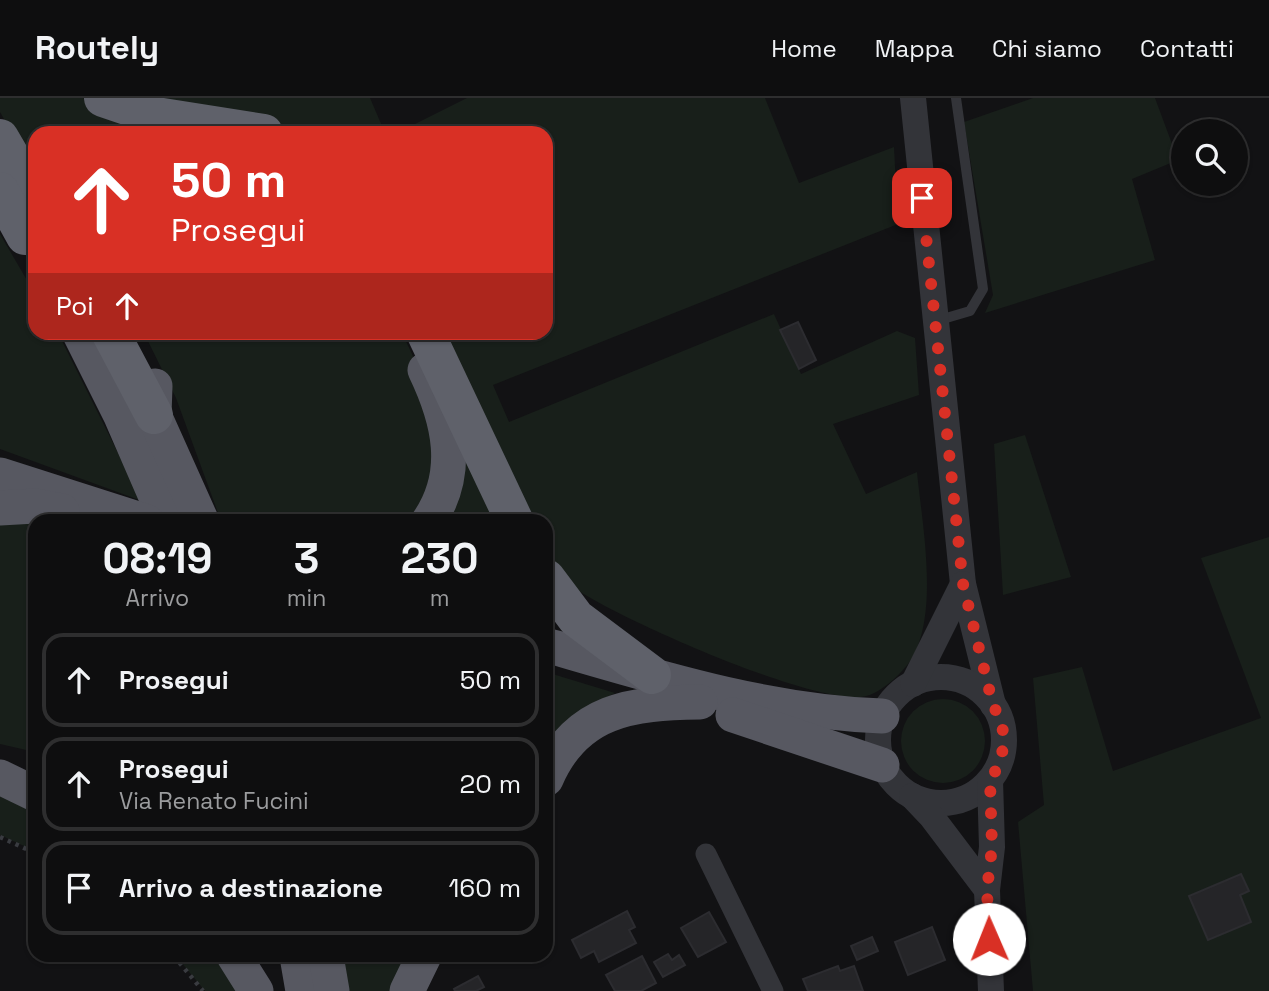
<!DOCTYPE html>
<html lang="it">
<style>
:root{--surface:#0e0e0f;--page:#171718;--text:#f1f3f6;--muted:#9b9c9e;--line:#2e2e2f}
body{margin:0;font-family:"Space Grotesk",sans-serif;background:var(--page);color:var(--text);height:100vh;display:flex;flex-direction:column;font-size:26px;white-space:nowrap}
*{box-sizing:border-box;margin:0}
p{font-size:23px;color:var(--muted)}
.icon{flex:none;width:38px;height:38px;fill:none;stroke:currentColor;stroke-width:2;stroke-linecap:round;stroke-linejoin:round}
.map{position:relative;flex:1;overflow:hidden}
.details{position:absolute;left:28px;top:416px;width:525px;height:448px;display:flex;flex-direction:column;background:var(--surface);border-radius:21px;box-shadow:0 2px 5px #0004,0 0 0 2px var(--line)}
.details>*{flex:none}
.banner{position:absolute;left:28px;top:28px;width:525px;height:214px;border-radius:21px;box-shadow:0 2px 5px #0004,0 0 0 2px var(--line);background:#d93025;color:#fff;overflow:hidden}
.tools{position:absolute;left:1171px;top:21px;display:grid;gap:14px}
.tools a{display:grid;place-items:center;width:77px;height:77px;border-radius:50%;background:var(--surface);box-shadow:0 2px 5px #0004,0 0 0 2px var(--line);font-size:35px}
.pin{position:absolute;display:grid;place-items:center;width:60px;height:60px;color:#fff;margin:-30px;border-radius:14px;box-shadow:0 4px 10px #0006}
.me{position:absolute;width:77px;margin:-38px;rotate:359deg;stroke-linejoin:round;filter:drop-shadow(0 0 5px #0008)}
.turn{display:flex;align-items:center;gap:24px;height:147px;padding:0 28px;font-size:32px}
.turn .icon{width:91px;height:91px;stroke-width:2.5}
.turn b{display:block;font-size:49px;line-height:60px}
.then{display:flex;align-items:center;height:66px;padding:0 28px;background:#0003;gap:14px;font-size:26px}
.eta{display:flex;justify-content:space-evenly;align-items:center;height:119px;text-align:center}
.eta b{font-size:42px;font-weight:700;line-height:49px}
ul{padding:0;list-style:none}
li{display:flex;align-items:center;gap:21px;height:94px;margin:0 14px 10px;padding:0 14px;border:4px solid var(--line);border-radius:21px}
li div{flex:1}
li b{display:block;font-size:26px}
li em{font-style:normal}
header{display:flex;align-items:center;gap:42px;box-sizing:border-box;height:98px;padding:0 35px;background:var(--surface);border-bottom:2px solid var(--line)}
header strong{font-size:33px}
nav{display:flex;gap:38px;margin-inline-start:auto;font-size:24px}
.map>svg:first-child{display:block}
.green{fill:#181f1a}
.building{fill:#252528;stroke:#2c2c30;stroke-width:2}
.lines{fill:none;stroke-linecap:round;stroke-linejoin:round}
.path{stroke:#393b40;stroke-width:4.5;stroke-dasharray:3.5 5;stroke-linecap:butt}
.service{stroke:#333439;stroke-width:10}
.minor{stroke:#333439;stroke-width:21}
.tertiary{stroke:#333439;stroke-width:26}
.trunk{stroke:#575861;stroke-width:35}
.motorway{stroke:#5f616a;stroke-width:38}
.route{stroke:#d93025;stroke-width:12;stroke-dasharray:0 21.6}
</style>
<header>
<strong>Routely</strong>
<nav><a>Home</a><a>Mappa</a><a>Chi siamo</a><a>Contatti</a></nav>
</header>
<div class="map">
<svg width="1269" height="893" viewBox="0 0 1269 893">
<rect width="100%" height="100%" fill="#121214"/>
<g class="green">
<polygon points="0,0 83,0 125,18 194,35 35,35 35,75 0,14"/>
<polygon points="132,0 370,0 385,35 303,35"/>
<path d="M467 0H765L799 85 894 49 898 126 493 287 509 324 774 216 801 276 897 233 915 240 919 297 833 326 866 396 917 374C922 426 941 522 908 566 898 579 877 598 861 599 807 604 627 524 579 493 566 485 556 470 546 459V424L524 423 436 235 546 234V35H397Z"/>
<polygon points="1033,0 1155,0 1178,62 1132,81 1155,162 985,215 993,197 964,24"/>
<polygon points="0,136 35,196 35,234 58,235 142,403 0,351"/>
<polygon points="144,235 402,235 420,273 440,372 413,423 221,423 176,300"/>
<polygon points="1025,337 1071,479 1003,497 994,346"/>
<polygon points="461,348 500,423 434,424"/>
<polygon points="0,416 35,424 35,654 0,646"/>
<polygon points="1269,439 1269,893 1033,893 1018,724 1044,707 1033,580 1082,569 1113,673 1261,620 1201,460"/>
<polygon points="546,574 615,595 595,605 549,644 546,641"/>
<circle cx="943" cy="643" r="42"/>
<polygon points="0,690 35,707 35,753 0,737"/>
<polygon points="176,858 225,858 249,893 205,893"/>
<polygon points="343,858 409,858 393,893 349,893"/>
</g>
<g class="building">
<polygon points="798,224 816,262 799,271 780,232"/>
<polygon points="1241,776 1249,793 1240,797 1251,824 1208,842 1189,798"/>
<polygon points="627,813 635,829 629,832 636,845 599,864 594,853 581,860 572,842"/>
<polygon points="709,814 726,844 698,859 681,830"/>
<polygon points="932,829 945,862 908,877 895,844"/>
<polygon points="872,839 878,853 857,862 851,848"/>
<polygon points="668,856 672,862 679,857 685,867 663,879 654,864"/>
<polygon points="642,858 656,885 641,893 615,893 606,877"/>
<polygon points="838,868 840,873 854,868 863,893 808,893 803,881"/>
<polygon points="478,878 484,889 476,893 455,893 454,891"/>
</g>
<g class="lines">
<g class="path">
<polyline points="0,739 35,755"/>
<polyline points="174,858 203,893"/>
</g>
<polyline class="service" points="936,223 970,213 983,191 956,0"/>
<polyline class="minor" points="706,756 773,893"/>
<g class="tertiary">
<polyline points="913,0 963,486 993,607"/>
<circle cx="941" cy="642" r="63"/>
<polyline points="913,586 963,486"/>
<polyline points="990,682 992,749 987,792 991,893"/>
<polyline points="912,698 931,718 987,792"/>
</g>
<g class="trunk">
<polyline points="79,234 121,318 167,424"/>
<path d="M425 272C449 322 462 375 428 424"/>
<polyline points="155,288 154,317 202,424"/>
<polyline points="0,377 147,424"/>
<polyline points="0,410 35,408 62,413"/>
<path d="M546 547C656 579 767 614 882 618"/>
<polyline points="733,617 882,667"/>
<polyline points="0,679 35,696"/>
<path d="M546 681C576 611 632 605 700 604"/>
<polyline points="234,858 256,893"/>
<polyline points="297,858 303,893"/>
<polyline points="326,858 332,893"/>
<polyline points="407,893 424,858"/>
</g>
<g class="motorway">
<polyline points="103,0 156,18 264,35"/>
<polyline points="0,40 35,100"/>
<polyline points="0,93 25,138"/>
<polyline points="110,234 154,317"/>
<polyline points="425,234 515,424"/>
<polyline points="546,480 576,520 652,577"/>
</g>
</g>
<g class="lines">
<polyline class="route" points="922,100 963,486 993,607 1002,625 1004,645 1000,665 990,682 992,749 987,792 989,841"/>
</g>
</svg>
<div class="tools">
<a><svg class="icon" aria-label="search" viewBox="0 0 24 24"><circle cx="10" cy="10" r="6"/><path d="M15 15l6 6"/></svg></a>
</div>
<div class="pin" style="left:922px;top:100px;background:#d93025"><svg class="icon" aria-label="arrive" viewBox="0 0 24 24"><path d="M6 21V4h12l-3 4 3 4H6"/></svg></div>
<svg class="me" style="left:989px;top:841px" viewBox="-20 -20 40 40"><circle r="19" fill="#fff"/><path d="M0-13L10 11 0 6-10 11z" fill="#d93025"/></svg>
<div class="banner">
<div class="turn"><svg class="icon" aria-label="ahead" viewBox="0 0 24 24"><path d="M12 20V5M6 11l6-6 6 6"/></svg><div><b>50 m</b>Prosegui</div></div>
<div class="then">Poi<svg class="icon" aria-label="ahead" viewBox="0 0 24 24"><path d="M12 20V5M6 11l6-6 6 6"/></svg></div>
</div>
<section class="details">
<div class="eta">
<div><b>08:19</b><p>Arrivo</p></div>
<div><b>3</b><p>min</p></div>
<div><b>230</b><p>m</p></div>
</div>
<ul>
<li><svg class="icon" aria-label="ahead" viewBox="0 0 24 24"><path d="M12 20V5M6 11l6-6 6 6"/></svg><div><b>Prosegui</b></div><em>50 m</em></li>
<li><svg class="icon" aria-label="ahead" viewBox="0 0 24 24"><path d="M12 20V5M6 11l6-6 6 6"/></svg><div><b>Prosegui</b><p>Via Renato Fucini</p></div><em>20 m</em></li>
<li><svg class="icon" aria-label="arrive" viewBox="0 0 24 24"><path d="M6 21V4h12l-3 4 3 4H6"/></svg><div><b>Arrivo a destinazione</b></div><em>160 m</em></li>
</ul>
</section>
</div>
